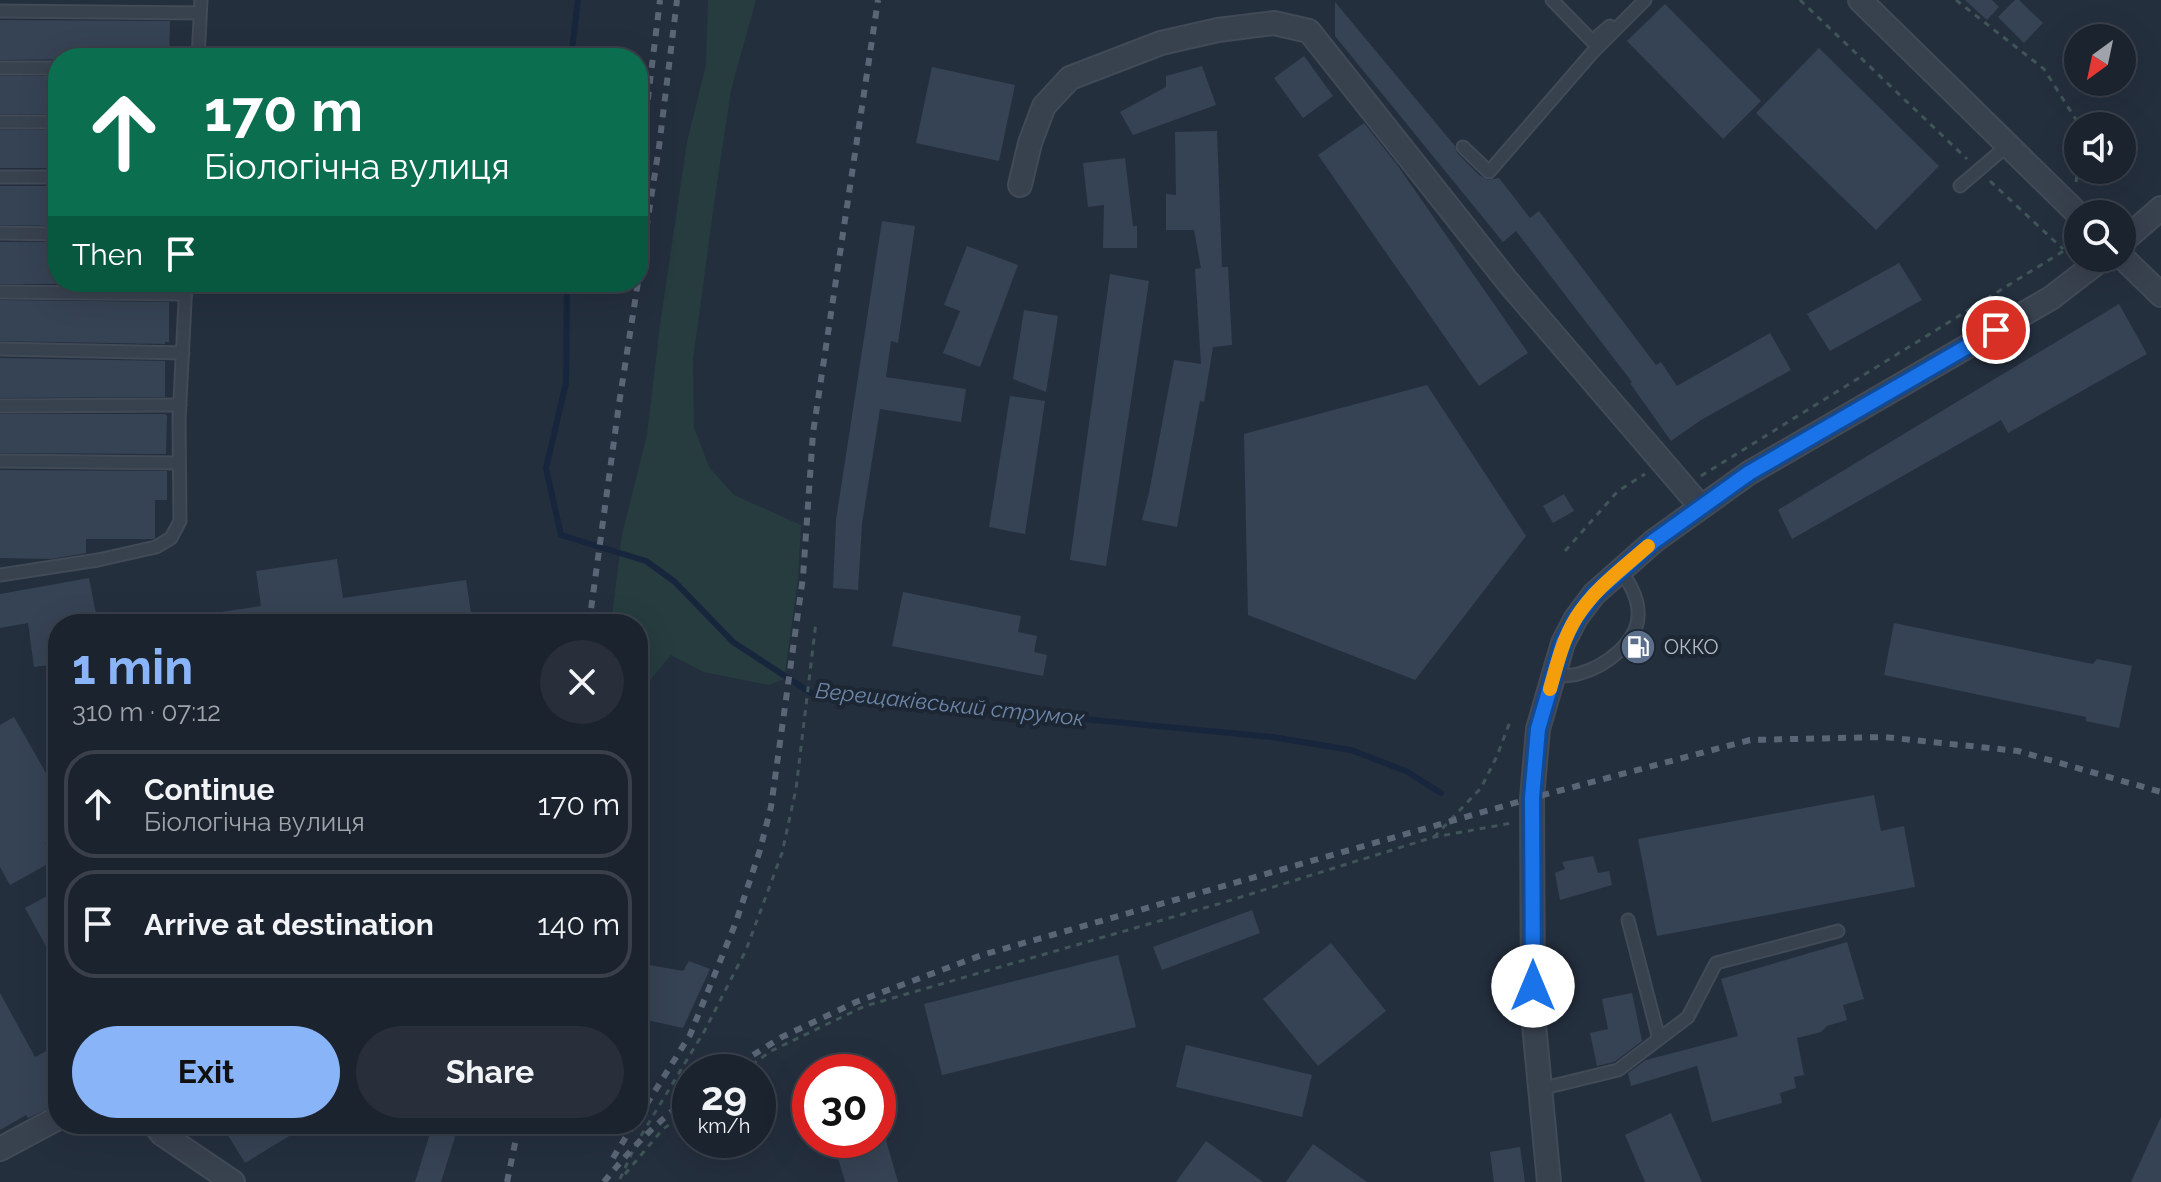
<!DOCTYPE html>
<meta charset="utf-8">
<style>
:root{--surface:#1b232e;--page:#282f3a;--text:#f1f3f6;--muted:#a0a4aa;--line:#39404a;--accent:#8ab4f8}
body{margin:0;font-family:Raleway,sans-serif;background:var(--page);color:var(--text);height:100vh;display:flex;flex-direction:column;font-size:30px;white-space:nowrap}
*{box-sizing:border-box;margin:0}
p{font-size:26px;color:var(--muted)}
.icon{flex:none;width:44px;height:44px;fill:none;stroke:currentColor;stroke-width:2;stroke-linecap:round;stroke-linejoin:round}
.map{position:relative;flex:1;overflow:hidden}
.drawer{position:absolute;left:48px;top:614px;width:600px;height:520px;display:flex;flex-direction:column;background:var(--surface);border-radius:32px;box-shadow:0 8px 32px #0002,0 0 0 2px var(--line)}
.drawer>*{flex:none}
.banner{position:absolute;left:48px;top:48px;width:600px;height:244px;border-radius:32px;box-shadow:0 8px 32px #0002,0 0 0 2px var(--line);background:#0b6e4f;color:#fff;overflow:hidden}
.needle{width:52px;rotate:213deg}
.buttons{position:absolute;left:2064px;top:24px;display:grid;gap:16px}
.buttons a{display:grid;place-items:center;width:72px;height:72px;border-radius:50%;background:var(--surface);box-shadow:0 8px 32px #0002,0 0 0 2px var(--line);font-size:40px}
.speed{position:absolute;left:672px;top:1054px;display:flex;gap:16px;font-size:40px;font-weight:700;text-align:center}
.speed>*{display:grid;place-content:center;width:104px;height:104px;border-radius:50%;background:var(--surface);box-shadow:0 8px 32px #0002,0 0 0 2px var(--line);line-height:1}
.speed small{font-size:20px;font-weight:400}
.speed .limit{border:12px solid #d22;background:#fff;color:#111}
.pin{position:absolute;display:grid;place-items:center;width:68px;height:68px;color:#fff;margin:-34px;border:4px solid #fff;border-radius:50%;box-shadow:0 2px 8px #0007}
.me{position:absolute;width:88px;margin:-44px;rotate:0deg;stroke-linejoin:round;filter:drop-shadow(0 0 6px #0008)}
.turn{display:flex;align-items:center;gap:28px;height:168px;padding:0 24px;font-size:36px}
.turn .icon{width:104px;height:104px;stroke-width:2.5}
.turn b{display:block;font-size:56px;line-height:68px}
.then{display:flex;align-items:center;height:76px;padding:0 24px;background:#0003;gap:16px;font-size:30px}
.round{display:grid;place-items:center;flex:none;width:84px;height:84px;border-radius:42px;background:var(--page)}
.headline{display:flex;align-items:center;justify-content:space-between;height:136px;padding:0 24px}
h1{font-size:48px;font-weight:700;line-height:60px;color:var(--accent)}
.cta{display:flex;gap:16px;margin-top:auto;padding:16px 24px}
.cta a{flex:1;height:92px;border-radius:48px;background:var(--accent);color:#111;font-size:32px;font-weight:700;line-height:92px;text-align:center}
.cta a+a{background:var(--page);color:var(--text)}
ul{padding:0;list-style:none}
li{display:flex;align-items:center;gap:24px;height:108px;margin:0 16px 12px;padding:0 8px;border:4px solid var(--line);border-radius:32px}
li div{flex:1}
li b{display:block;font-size:30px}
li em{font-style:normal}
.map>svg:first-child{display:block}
.green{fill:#263c3f}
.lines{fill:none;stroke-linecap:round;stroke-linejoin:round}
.stream{stroke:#17263c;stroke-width:6}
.building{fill:#364354}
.lane-casing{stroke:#414a57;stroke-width:15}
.street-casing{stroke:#414a57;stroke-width:26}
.path{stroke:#3f5557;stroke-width:3;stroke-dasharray:6 6;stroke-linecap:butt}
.lane{stroke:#38414e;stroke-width:11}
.street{stroke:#38414e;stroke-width:22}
.rail{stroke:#5a6575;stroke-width:6;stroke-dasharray:8 8;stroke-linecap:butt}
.route-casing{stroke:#114b97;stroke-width:20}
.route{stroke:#1a73e8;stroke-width:14}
.slow{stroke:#f59e0b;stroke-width:14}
.labels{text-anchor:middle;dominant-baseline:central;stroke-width:8;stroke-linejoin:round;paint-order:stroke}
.poi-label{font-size:20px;fill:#b4bcc9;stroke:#1d2633;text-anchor:start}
.water-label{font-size:22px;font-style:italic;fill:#6d86a8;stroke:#1d2633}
</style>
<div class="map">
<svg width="2161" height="1182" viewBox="0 0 2161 1182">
<rect width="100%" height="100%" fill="#242f3e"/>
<polygon class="green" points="708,0 756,0 731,90 715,197 693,360 694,427 709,467 734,495 801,525 798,580 784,679 769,685 738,679 704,672 671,655 651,679 641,713 641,824 638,827 638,624 611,624 622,535 647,435 660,325 687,142 706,65"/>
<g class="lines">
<g class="stream">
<polyline points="571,58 578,0"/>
<polyline points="567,282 566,383 546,468 561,535 646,561 675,582 733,642 811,693 1272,737 1351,750 1406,771 1441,793"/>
</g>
</g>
<g class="building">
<polygon points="1965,0 1992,0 1999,7 1987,20"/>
<polygon points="2015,0 2019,0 2043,23 2024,43 1998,17"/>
<polygon points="1335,2 1455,146 1457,153 1479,175 1488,180 1499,178 1530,218 1539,211 1656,365 1661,362 1677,386 1770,333 1791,370 1701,420 1671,441 1630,383 1632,382 1516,231 1503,242 1335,36"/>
<polygon points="1665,4 1761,101 1723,139 1627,41"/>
<polygon points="0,20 170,21 169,58 0,60"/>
<polygon points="1819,48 1939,166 1876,230 1756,113"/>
<polygon points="1304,56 1333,96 1303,118 1274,78"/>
<polygon points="1202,66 1216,105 1133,135 1120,112 1166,87 1166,76"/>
<polygon points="932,67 1015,85 999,161 916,143"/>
<rect x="0" y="76" width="58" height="38"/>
<polygon points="1364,123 1398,166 1528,353 1479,386 1318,155"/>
<rect x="0" y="130" width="58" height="38"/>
<polygon points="1217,131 1222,267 1228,267 1232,345 1213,347 1204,402 1200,401 1177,527 1142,520 1149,493 1174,360 1201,364 1195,269 1201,268 1194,230 1166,230 1166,194 1176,195 1175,132"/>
<polygon points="1125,158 1133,226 1137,226 1137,248 1103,248 1104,205 1088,207 1083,163"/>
<polygon points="0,186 58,186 58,226 0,225"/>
<polygon points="882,221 915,226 898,343 891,341 886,377 966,389 961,422 880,409 862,524 858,590 833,588 836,520"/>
<rect x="0" y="242" width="58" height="42"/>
<polygon points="967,246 1018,265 980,367 943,353 960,311 944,305"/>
<polygon points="1899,263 1922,300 1830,351 1807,314"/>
<polygon points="1110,274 1149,281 1106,566 1070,560"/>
<polygon points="0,300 169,302 169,342 165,342 165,344 0,341"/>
<polygon points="2119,304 2147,354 2008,433 2001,420 1792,539 1778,510"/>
<polygon points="1024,310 1058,316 1046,392 1013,379"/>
<polygon points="0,358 165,361 165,397 0,398"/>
<polygon points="1427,385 1526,536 1415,680 1248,615 1244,434"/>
<polygon points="1010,396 1045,401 1025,534 989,527"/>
<polygon points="0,414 165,414 167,416 166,454 0,453"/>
<polygon points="0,470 167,471 167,500 155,500 155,538 153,539 86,539 86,553 51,559 0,558"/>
<polygon points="1564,494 1574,511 1553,523 1543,506"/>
<polygon points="337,559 343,598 466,580 471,613 434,619 435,624 203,624 202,615 261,606 256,571"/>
<polygon points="89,578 98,624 58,624 58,664 34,667 28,623 0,628 0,594"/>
<polygon points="903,592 1021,616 1018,632 1037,636 1034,652 1047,655 1043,676 892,646"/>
<polygon points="1894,623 2093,664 2097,659 2132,666 2119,728 2086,721 2086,717 1884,675"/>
<polygon points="14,717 58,794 58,835 45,843 55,860 10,885 0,867 0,725"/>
<polygon points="1874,795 1881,831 1904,826 1915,887 1657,936 1638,839"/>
<polygon points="1593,856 1598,873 1609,871 1612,885 1560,900 1555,873 1565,869 1562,862"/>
<polygon points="58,890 58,968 25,908"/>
<polygon points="1252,910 1260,933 1162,970 1153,947"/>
<polygon points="1847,942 1864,999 1843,1005 1847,1020 1827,1026 1821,1032 1797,1038 1804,1075 1794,1077 1796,1088 1780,1093 1782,1103 1712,1122 1697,1066 1631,1086 1628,1073 1646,1060 1738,1036 1721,979"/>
<polygon points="1331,943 1386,1011 1318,1066 1263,999"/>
<polygon points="1118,955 1136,1027 942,1075 924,1004"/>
<polygon points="689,961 710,969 683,1028 638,1018 638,963 683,971"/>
<polygon points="0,993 35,1057 58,1045 58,1104 28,1118 26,1115 0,1130"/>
<polygon points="1632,993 1642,1041 1614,1062 1597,1066 1590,1033 1608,1029 1602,999"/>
<polygon points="1186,1045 1312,1075 1302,1117 1176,1087"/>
<polygon points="1671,1113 1702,1182 1645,1182 1625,1135"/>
<polygon points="2161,1117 2161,1182 2131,1182"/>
<polygon points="221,1124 309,1124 245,1163"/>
<polygon points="433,1124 459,1124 441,1182 415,1182"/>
<polygon points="833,1140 886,1140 898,1182 845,1182"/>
<polygon points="1206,1141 1263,1182 1176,1182"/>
<polygon points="1313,1144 1367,1182 1286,1182"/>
<polygon points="1520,1147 1525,1182 1494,1182 1490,1152"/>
</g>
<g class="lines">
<g class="lane-casing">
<g id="lane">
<polyline points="1552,0 1592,41 1610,26"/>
<polyline points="0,11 200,13"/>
<polyline points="198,58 201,0"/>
<polyline points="0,68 58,68"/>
<polyline points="0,122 58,122"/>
<polyline points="1463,147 1489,172 1592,53 1645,0"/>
<polyline points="0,177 58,177"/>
<polyline points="1960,186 2008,145"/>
<polyline points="0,233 58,234"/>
<polyline points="0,292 186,294"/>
<polyline points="0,349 183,353"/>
<polyline points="0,406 180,405"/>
<polyline points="0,461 179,463"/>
<polyline points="0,575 98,560 156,547 171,538 180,521 179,420 186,282"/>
<path d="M1553 676C1562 676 1571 676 1578 674 1605 667 1641 641 1638 610 1637 595 1629 583 1621 570"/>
<polyline points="1628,920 1659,1039"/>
<polyline points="1540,1089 1618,1070 1688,1017 1716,963 1838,931"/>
</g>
</g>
<g class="street-casing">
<g id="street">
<polyline points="1860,0 2078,214"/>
<polyline points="1020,185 1030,143 1044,106 1070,78 1161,43 1218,30 1274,23 1309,31 1508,282 1701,507"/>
<polyline points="2122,242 2161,208"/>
<polyline points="2122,257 2161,295"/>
<polyline points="154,1124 162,1134 233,1182"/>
<polyline points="0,1149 58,1118"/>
<polyline points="1549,1182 1533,1014 1532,798 1538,729 1563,643 1576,618 1594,594 1654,541 1749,473 2051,298 2103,258"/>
</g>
</g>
<g class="path">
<polyline points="1800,0 1967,159"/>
<polyline points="1956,0 2044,69 2080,126"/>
<polyline points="1990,181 2063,249"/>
<polyline points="2076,182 2078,165"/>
<polyline points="1701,476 2078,242"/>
<polyline points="1565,551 1618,491 1645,474"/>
<polyline points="1434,837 1481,788 1497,756 1511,719"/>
<polyline points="742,1072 771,1051 865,1006 1225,902 1434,837 1512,823"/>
<polyline points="625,1174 663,1129 690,1110"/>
<polyline points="620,1179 636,1144 705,1030 746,950 782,853 796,789 816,622"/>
</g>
<use href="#lane" class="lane"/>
<use href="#street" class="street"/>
<g class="rail">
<polyline points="638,179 660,0"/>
<polyline points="589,624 619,404 659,147 677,0"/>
<polyline points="726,1072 782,1037 856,1002 982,955 1532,798 1750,740 1884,737 2018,751 2161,792"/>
<polyline points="638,1118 690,1035 736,922 760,850 771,807 803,577 813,433 878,0"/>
<polyline points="613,1158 634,1124"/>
<polyline points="507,1182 519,1124"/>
<path d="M604 1182C632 1147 655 1124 690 1097"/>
</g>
</g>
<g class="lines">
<g class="route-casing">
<polyline id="route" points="1533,986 1532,798 1538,729 1563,643 1576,618 1594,594 1654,541 1749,473 1996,330"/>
</g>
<use href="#route" class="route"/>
<path class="slow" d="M1550 689C1557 664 1563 639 1576 618 1594 589 1623 568 1648 546"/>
</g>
<defs>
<g id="fuel-disc" transform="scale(1.8)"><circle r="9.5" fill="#5c6f8a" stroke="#1d2633"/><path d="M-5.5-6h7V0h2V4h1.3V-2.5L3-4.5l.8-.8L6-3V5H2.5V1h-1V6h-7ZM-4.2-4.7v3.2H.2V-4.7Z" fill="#fff"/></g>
</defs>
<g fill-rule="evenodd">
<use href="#fuel-disc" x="1638" y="647"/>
</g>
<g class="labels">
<g class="poi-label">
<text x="1664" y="647">ОККО</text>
</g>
<g class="water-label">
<text transform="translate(950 704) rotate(6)">Верещаківський струмок</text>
</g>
</g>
</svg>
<div class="buttons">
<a><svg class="needle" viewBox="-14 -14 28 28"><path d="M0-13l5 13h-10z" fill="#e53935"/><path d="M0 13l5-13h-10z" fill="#a0a4aa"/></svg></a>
<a><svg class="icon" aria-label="sound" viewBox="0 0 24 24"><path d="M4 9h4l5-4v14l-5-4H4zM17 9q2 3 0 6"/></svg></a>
<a><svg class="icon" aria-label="search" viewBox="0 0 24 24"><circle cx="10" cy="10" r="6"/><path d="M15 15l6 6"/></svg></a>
</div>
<div class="speed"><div>29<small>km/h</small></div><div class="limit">30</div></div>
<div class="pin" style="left:1996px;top:330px;background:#d93025"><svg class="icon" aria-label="arrive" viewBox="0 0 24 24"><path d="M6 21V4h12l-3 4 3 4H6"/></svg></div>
<svg class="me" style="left:1533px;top:986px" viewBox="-20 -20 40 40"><circle r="19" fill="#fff"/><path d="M0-13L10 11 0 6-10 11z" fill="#1a73e8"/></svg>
<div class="banner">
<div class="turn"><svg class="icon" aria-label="ahead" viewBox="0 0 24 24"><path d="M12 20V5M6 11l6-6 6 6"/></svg><div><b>170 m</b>Біологічна вулиця</div></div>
<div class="then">Then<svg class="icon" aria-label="arrive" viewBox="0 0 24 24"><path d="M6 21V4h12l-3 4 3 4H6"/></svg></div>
</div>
<section class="drawer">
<div class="headline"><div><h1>1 min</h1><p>310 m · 07:12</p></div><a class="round"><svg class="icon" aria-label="close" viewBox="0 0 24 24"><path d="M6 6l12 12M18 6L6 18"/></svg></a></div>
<ul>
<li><svg class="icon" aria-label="ahead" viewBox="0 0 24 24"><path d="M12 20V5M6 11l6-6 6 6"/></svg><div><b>Continue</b><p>Біологічна вулиця</p></div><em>170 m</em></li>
<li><svg class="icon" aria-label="arrive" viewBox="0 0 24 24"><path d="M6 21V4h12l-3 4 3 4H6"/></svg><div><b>Arrive at destination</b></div><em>140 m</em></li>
</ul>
<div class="cta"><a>Exit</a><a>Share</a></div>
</section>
</div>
